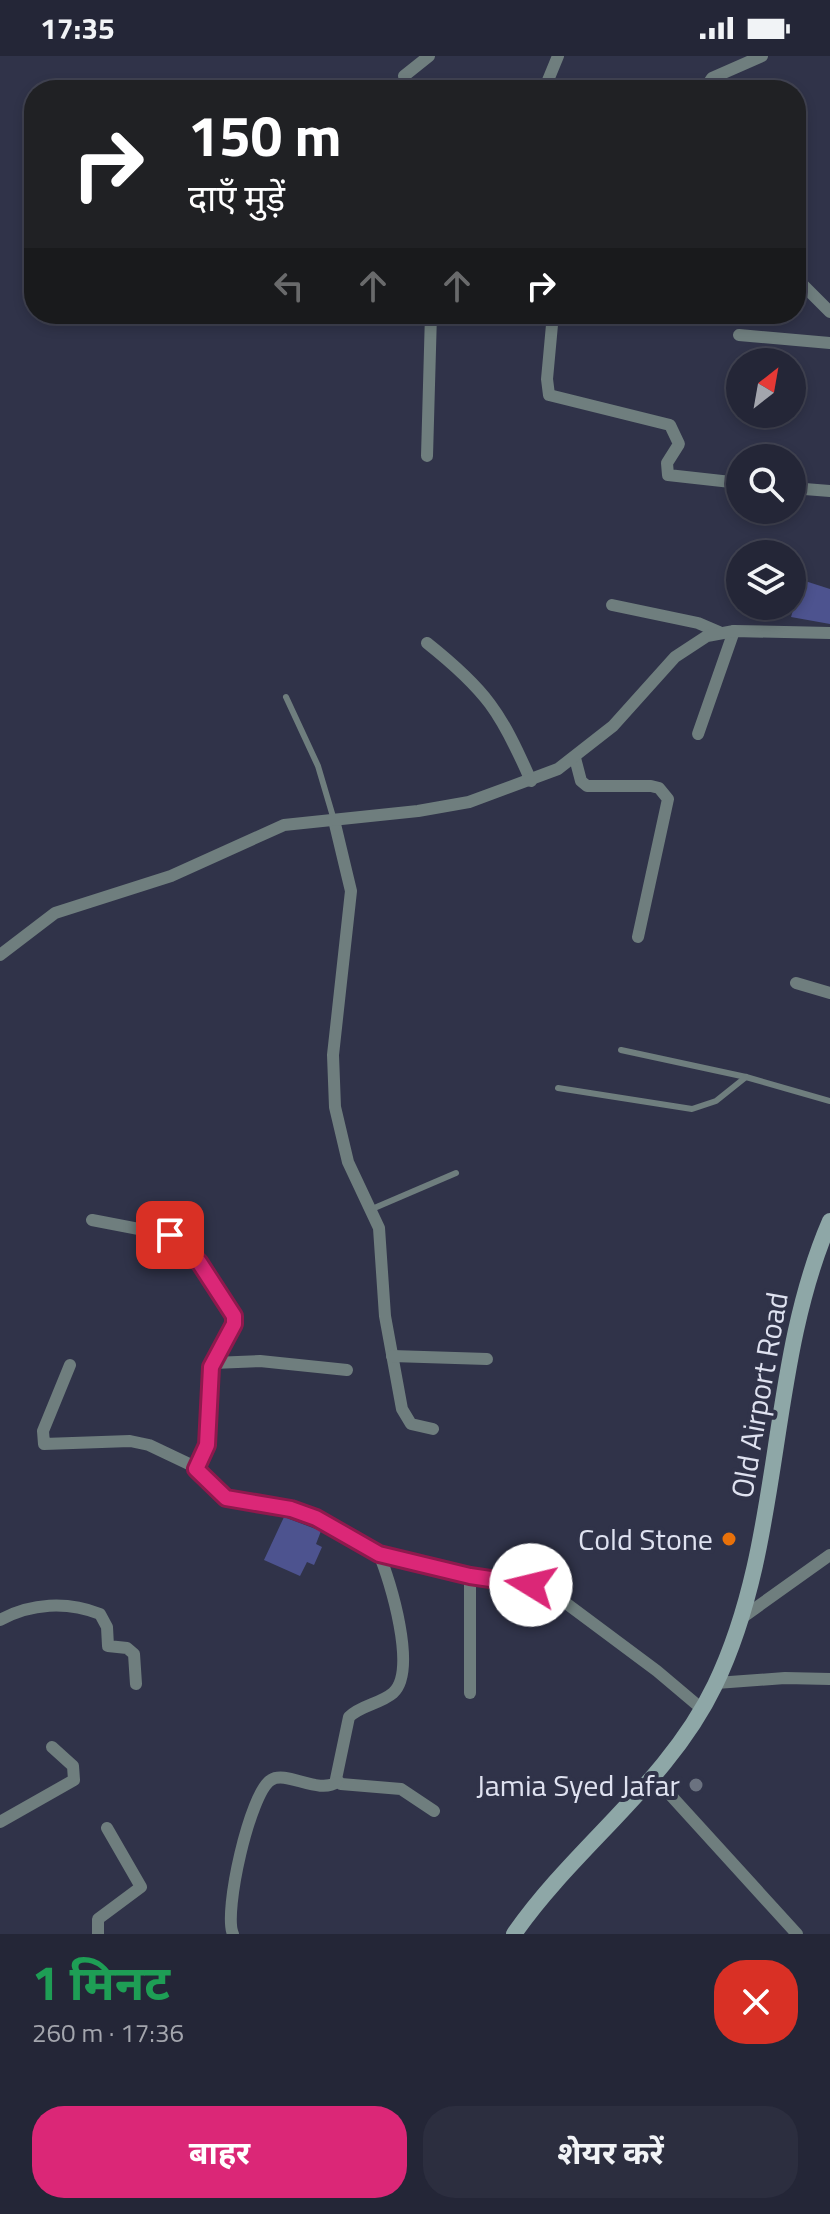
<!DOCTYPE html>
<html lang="hi">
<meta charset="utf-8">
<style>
:root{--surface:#242637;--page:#2c2e3f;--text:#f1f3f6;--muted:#a3a5ad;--line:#414352;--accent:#db2777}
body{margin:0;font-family:"Titillium Web","Noto Sans Devanagari",sans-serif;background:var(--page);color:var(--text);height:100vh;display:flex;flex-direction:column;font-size:30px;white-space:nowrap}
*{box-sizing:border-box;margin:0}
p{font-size:26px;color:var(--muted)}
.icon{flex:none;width:44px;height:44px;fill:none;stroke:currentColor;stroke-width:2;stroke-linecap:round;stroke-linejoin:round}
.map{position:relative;height:1878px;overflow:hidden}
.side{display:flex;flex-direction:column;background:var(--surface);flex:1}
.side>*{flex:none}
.hud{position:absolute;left:24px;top:24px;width:782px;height:244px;border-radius:32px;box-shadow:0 4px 12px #0003,0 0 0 2px var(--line);background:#202124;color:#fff;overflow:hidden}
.needle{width:52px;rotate:31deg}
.tools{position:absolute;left:726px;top:292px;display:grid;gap:16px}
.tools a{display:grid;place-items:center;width:80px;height:80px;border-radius:50%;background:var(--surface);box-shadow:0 4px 12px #0003,0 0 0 2px var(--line);font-size:40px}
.pin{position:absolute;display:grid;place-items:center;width:68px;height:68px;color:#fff;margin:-34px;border-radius:16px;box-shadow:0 4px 12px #0006}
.me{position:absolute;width:88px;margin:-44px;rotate:279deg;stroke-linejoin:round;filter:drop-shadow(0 0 6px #0008)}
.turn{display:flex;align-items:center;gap:28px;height:168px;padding:0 32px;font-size:36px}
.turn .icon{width:104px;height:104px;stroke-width:2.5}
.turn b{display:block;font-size:56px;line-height:68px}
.lanes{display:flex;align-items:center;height:76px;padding:0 32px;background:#0003;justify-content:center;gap:40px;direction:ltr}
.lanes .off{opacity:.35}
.round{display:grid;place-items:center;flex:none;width:84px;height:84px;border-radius:32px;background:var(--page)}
.headline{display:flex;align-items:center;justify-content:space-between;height:136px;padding:0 32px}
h1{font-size:48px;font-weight:700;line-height:60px;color:#1e9e55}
.cta{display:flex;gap:16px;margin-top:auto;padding:16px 32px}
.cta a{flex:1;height:92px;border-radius:32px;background:var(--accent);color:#fff;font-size:32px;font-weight:700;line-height:92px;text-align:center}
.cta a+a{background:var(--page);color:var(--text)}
.status{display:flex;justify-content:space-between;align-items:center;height:56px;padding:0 40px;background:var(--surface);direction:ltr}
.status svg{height:22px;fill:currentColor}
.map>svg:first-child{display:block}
.building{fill:#4d538f}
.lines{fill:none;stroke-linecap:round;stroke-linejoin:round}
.lane{stroke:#6f7e7e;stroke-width:6}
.street{stroke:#6f7e7e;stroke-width:12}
.secondary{stroke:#8ea7a7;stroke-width:16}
.route-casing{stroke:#8e194d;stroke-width:20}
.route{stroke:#db2777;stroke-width:14}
.food-dot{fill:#e8710a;stroke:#303349;stroke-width:3}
.worship-dot{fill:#6b7280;stroke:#303349;stroke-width:3}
.labels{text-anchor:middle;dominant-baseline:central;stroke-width:8;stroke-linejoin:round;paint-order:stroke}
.street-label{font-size:30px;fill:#dfe2f0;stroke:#303349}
.poi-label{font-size:30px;fill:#dfe2f0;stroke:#303349;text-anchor:end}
</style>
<div class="status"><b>17:35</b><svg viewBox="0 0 49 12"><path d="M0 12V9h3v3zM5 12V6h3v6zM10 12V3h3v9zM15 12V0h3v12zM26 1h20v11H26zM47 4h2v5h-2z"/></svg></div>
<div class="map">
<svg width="830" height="1878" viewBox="0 0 830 1878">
<rect width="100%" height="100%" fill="#303349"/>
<g class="building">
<polygon points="802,524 830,533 830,568 791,561"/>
<polygon points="284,1461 321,1475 316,1488 322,1491 314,1509 307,1506 300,1520 264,1504"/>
</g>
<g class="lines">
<g class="lane">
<polyline points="286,641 318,710 334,764"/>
<polyline points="621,994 746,1021 830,1045"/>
<polyline points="558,1032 692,1053 716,1045 746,1021"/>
<polyline points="372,1153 456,1117"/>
</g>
<g class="street">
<polyline points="404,20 429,0"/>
<polyline points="544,34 558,0"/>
<polyline points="704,34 712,22 762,0"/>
<polyline points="799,225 830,256"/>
<polyline points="553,258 547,323 549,339 670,369 679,388 667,407 668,419 740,427"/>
<polyline points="739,279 830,287"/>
<polyline points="427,400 431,258"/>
<polyline points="792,432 830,435"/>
<polyline points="612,549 698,567 719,576"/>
<path d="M427 587C486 634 501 656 531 725"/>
<polyline points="698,678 734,575"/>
<polyline points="575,702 581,725 587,730 651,730 659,732 668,743 638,881"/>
<polyline points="334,764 351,835 333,999 335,1051 348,1106 379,1172 385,1260 402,1353 411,1368 433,1373"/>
<polyline points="0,899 55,857 171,820 284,769 418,755 469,746 558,713 613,670 675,601 707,580 734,575 830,577"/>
<polyline points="796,927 830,937"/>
<polyline points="92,1164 170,1179 199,1206 234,1260 234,1268 211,1311 207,1389 196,1413"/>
<polyline points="392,1300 487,1303"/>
<polyline points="213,1307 260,1305 347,1314"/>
<polyline points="70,1309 43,1375 44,1388 130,1385 149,1389 189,1408 218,1436 236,1446 291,1453 316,1462 379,1498 433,1513 516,1526 551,1536 657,1615 702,1653"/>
<path d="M379 1498C390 1524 418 1615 393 1637 380 1648 361 1649 349 1661L336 1723 341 1728 401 1733 434 1755"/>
<polyline points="743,1561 830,1499"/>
<path d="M0 1564C31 1547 67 1545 100 1558L107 1571 108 1590 127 1592 134 1598 136 1628"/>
<polyline points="716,1627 785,1622 830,1623"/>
<polyline points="470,1637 470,1520"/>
<polyline points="654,1721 797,1878"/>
<polyline points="0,1766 74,1724 73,1710 52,1691"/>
<polyline points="98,1878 98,1863 141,1831 107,1772"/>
<path d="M233 1878C223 1857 250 1736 271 1724 286 1714 319 1739 337 1726"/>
</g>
<path class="secondary" d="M514 1878C575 1790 668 1727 715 1629 785 1483 766 1313 830 1165"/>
</g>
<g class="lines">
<g class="route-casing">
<polyline id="route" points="170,1179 199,1206 234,1260 234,1268 211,1311 207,1389 196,1413 226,1442 291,1453 316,1462 379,1498 470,1520 531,1529"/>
</g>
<use href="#route" class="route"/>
</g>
<circle class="food-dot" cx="729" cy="1483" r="8"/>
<circle class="worship-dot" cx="696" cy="1729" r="8"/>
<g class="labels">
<g class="street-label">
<text transform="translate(759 1339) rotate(-80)">Old Airport Road</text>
</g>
<g class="poi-label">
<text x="713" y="1483">Cold Stone</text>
<text x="680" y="1729">Jamia Syed Jafar</text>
</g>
</g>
</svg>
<div class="tools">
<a><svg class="needle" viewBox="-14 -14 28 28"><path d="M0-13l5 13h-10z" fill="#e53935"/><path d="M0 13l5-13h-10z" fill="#a3a5ad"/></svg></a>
<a><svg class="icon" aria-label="search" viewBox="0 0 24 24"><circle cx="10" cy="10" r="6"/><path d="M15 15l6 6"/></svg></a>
<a><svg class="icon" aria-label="layers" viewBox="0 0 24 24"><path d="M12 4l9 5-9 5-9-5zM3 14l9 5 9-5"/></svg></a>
</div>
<div class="pin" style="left:170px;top:1179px;background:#d93025"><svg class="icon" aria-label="arrive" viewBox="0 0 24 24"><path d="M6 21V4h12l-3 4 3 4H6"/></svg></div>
<svg class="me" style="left:531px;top:1529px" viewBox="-20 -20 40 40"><circle r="19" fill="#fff"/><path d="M0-13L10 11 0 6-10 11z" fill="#db2777"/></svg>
<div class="hud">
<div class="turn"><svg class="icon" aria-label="right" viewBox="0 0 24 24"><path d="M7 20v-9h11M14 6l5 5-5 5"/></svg><div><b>150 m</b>दाएँ मुड़ें</div></div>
<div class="lanes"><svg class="icon off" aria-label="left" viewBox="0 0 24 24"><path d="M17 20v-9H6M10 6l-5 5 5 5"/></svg><svg class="icon off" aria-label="ahead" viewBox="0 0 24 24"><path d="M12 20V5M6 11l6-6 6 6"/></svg><svg class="icon off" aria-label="ahead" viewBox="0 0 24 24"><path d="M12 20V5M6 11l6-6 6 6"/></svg><svg class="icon" aria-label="right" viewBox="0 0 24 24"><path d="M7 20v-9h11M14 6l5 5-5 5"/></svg></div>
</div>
</div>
<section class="side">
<div class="headline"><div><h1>1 मिनट</h1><p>260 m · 17:36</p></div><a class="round" style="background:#d93025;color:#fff"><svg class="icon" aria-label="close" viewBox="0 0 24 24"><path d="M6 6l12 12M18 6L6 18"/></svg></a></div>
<div class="cta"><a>बाहर</a><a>शेयर करें</a></div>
</section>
